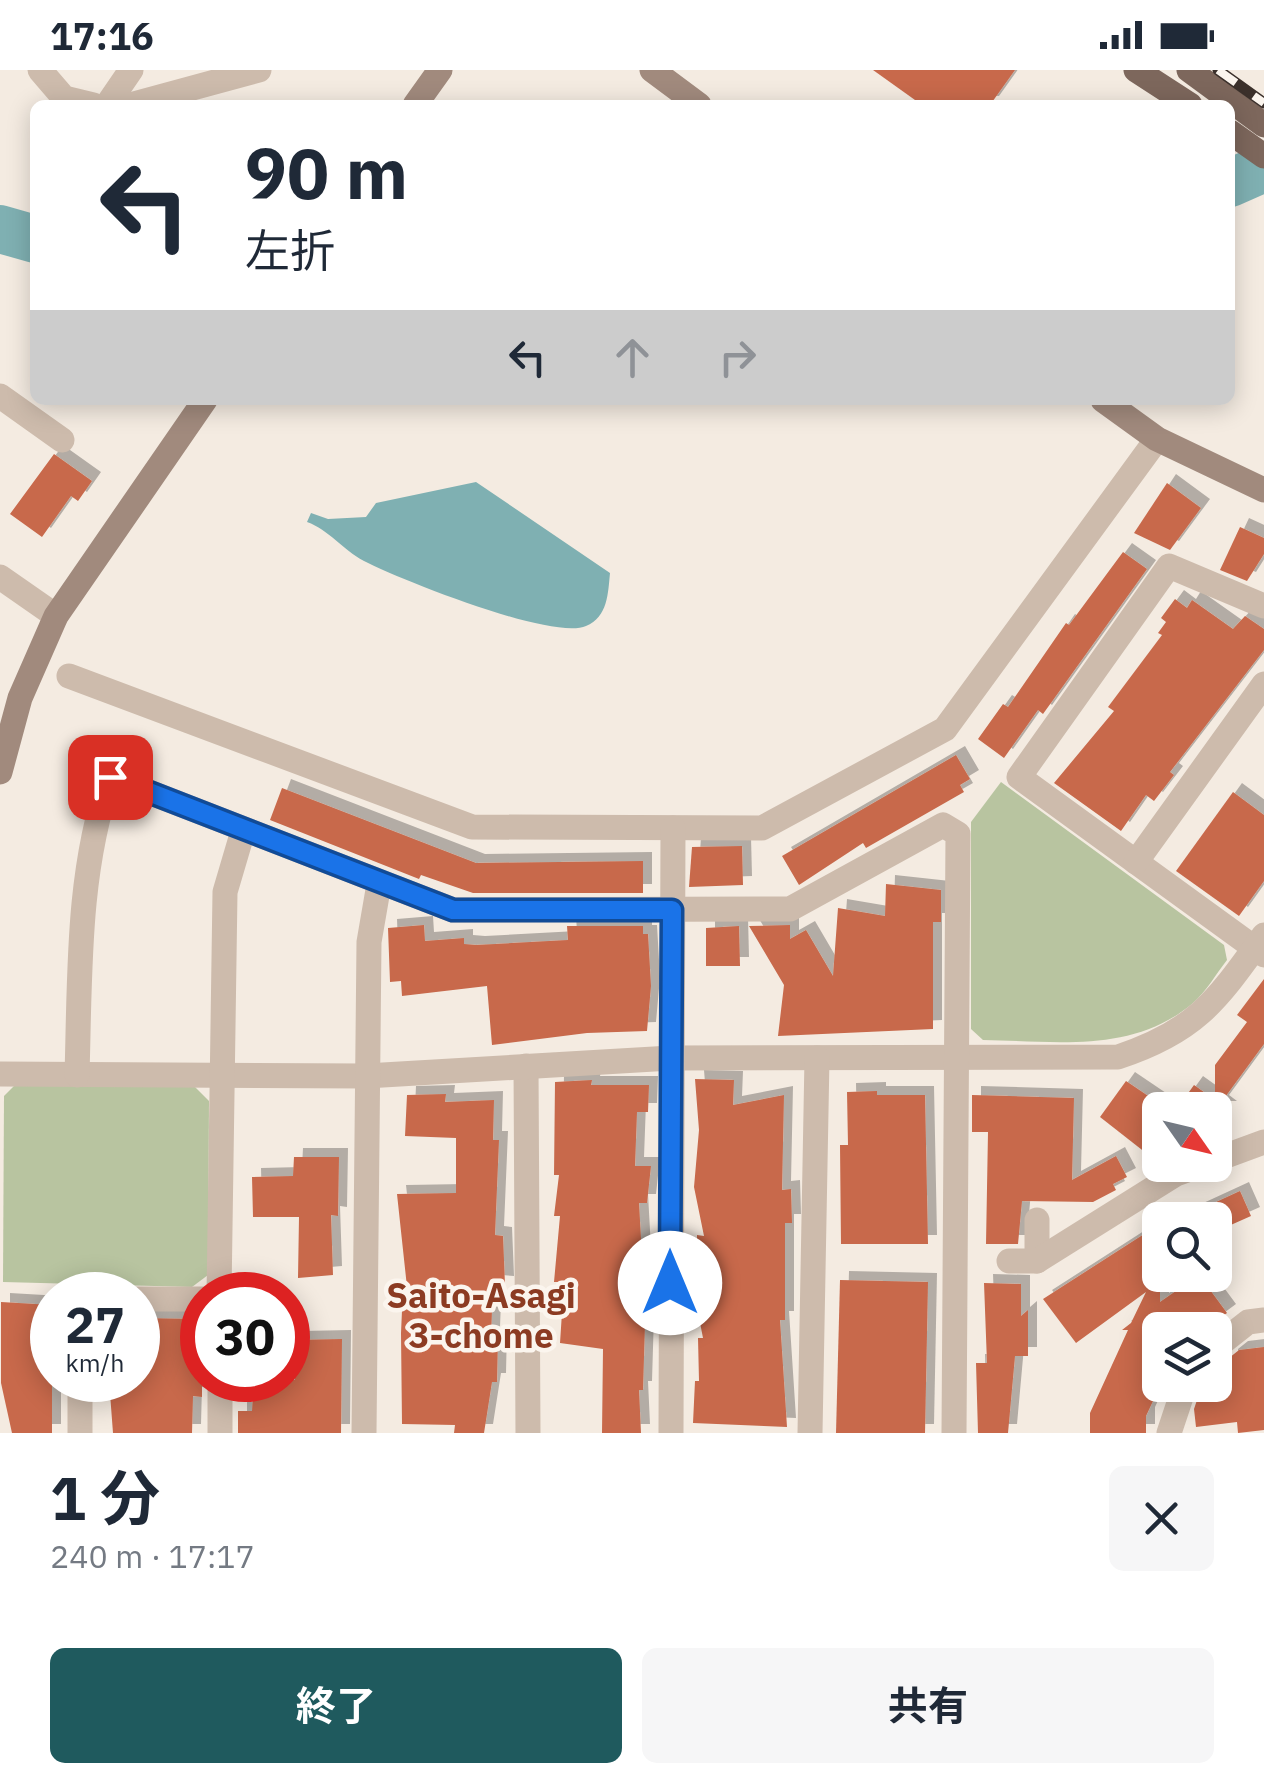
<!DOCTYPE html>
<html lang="ja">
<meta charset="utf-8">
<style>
:root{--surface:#fff;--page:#f6f6f7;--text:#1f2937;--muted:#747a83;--accent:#1f5a5e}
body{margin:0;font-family:"IBM Plex Sans","Noto Sans JP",sans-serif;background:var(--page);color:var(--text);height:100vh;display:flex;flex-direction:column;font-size:38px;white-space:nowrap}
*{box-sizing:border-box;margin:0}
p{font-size:32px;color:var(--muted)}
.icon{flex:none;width:55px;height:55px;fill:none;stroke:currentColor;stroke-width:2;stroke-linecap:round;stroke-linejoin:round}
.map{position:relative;height:1363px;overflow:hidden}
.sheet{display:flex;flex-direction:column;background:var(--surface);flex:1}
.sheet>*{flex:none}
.top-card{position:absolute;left:30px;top:30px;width:1205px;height:305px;border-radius:15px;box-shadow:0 5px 25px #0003;background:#fff;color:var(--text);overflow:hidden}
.needle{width:65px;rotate:124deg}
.buttons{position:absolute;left:1142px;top:1022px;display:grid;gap:20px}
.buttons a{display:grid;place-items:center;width:90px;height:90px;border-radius:15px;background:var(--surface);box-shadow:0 5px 25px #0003;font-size:50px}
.speed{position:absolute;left:30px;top:1202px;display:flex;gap:20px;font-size:50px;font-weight:700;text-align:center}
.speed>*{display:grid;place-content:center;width:130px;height:130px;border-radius:50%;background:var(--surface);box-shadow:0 5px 25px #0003;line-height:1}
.speed small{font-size:25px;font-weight:400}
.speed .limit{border:15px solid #d22;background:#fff;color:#111}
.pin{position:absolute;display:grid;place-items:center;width:85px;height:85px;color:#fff;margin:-42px;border-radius:20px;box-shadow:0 5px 15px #0006}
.me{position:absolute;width:110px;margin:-55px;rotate:0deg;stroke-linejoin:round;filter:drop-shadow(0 0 8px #0008)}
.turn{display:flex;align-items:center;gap:35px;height:210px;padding:0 50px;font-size:45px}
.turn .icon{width:130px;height:130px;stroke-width:2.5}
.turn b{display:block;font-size:70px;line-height:85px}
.lanes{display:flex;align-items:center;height:95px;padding:0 50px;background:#0003;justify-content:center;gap:50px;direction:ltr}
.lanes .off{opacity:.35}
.round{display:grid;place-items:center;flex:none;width:105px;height:105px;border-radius:15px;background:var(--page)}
.headline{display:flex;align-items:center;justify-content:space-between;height:170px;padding:0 50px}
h1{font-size:60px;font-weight:700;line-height:75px}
.cta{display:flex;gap:20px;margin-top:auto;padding:20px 50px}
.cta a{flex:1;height:115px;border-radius:15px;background:var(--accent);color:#fff;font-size:40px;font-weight:700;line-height:115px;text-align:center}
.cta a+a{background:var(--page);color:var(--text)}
.status{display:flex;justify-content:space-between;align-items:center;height:70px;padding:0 50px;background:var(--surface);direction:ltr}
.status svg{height:28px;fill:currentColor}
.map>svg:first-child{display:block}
.green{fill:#b8c4a0}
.water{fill:#7fb0b2}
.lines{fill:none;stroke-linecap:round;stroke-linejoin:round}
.river{stroke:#7fb0b2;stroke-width:48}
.building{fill:#c8694b;filter:url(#shadow)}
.street{stroke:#cdbbac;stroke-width:25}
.secondary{stroke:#a18a7d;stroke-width:25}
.primary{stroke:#7d675c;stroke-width:25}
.rail-casing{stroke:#3b302b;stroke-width:11}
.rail{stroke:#fbf5ee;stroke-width:8;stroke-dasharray:22;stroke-linecap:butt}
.route-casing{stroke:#114b97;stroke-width:25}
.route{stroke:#1a73e8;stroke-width:18}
.labels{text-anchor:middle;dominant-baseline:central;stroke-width:9;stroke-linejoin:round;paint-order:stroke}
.neighbourhood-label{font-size:35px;font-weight:bold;fill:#8c3b22;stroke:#fbf5ee}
</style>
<div class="status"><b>17:16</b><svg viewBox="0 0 49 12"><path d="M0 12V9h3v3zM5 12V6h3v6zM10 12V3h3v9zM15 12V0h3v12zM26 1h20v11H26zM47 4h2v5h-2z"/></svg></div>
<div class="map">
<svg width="1264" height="1363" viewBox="0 0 1264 1363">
<defs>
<filter id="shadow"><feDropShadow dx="9" dy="-9" stdDeviation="0" flood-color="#0004"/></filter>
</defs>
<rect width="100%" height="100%" fill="#f4ebe1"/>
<g class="green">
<path d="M1001 712 1224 875 1227 890C1216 904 1206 922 1193 933 1133 984 1056 971 983 970L971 959V752Z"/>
<polygon points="17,1013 193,1015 209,1031 208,1205 192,1217 3,1212 4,1026"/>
</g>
<path class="water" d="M476 412 610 503C608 523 608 547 586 556 553 571 399 509 364 491 342 479 329 460 307 452L311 443 328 449 366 447 376 433Z"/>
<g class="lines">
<g class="river">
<polyline points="1230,113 1264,98"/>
<polyline points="0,159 35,169"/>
</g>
</g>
<g class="building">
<polygon points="873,0 1015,0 990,35 922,35"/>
<polygon points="54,384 92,411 78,431 71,426 42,467 10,444"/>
<polygon points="1167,413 1201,438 1170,480 1134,463"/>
<polygon points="1240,457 1264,468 1264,484 1247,511 1220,500"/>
<polygon points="1123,482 1147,499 1043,644 1038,640 1004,688 978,669 1003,634 1008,637 1066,553 1069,555"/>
<polygon points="1175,529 1187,538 1192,530 1233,559 1245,546 1264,559 1264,580 1170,702 1174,705 1154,731 1146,725 1121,761 1054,713 1114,641 1108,637 1162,565 1158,563 1166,552 1161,548"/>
<polygon points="956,685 970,709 960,715 964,722 866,778 863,773 799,815 782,786"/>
<polygon points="282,718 476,793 643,791 643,823 473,823 421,805 419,809 270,750"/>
<polygon points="1233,722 1264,745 1264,811 1239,846 1176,801"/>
<polygon points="742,776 743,815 689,817 692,777"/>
<polygon points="886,814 941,820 941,852 933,852 933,959 778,966 784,915 749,856 790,855 790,869 806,860 833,906 838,838 885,846"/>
<polygon points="424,855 425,871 464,868 464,874 476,875 568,870 567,856 643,856 643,864 648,864 651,916 647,961 587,963 492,975 487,916 402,926 401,911 390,912 388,858"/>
<polygon points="739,856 740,896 706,896 706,858"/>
<polygon points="1264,909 1264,974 1220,1034 1228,1040 1176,1040 1194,1015 1215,1030 1215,995 1247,952 1237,945"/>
<polygon points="695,1009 734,1010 733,1035 784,1025 782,1120 791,1119 792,1153 785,1153 785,1250 780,1250 787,1357 693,1353 695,1311 699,1311 698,1268 703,1268 693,1217 697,1217 697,1165 704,1166 694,1117 699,1060"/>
<polygon points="592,1010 591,1015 649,1015 648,1042 637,1042 635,1096 651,1096 647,1133 639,1133 642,1187 647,1187 643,1320 639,1320 641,1363 602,1363 603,1279 560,1273 564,1212 554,1212 560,1146 554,1146 559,1105 554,1105 555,1012"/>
<polygon points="1126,1011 1160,1034 1160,1094 1100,1047"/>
<polygon points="877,1021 877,1025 925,1025 928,1174 841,1174 840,1075 848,1075 847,1022"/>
<polygon points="446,1024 445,1032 494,1030 493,1070 499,1070 495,1165 503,1166 505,1215 493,1214 491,1266 498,1267 497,1312 492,1312 484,1363 454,1363 455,1355 402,1354 401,1263 403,1218 407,1217 397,1124 456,1123 456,1068 405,1066 407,1025"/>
<polygon points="972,1025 1074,1028 1072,1110 1116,1086 1127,1107 1113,1114 1116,1120 1093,1132 1022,1131 1018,1174 986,1174 988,1062 972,1062"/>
<polygon points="294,1087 339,1087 338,1146 331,1145 333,1205 298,1208 299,1147 253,1147 252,1107 293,1106"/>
<polygon points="1240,1121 1251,1146 1215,1162 1215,1150 1177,1150"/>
<polygon points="1152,1159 1160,1173 1160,1232 1199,1205 1227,1243 1204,1260 1160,1260 1160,1316 1146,1346 1146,1363 1090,1363 1090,1343 1128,1260 1122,1260 1131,1253 1146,1222 1076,1273 1043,1229"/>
<polygon points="840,1210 928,1212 925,1363 836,1363"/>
<polygon points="984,1213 1021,1214 1021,1246 1028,1240 1028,1286 1015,1286 1008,1363 978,1363 976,1293 987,1293"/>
<polygon points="1,1232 52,1235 52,1363 12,1363 1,1313"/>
<polygon points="138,1248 197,1249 196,1294 202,1294 202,1327 193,1326 192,1363 113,1363 109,1310 138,1310"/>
<polygon points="342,1269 341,1363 238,1363 238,1341 252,1341 254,1310 295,1310 293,1270"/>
<polygon points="1264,1277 1264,1360 1238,1363 1237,1352 1196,1357 1194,1339 1199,1324 1232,1320 1229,1288 1239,1280"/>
</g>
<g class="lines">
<g class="street">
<polyline points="40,0 64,28 93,35"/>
<polyline points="107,35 131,0"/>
<polyline points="130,35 259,0"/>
<polyline points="0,326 62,370"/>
<polyline points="0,507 56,546"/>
<polyline points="1264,536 1169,496 1019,707 1264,885"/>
<polyline points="69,606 472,757 762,758 945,659 1157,369"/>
<polyline points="1136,792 1264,614"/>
<polyline points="526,996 528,1363"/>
<path d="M0 1004 366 1006 671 988 1118 987C1197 961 1217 930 1264 865"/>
<path d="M77 1005C80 905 77 802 110 707L453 840 790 839 943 755 958 764 954 1363"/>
<polyline points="1215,1090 1264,1072"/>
<polyline points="1037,1150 1037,1191"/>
<polyline points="1009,1191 1037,1191 1176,1104 1201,1095"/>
<polyline points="219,1225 225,822 243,761"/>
<polyline points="138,1229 202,1229"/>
<polyline points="1215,1278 1248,1252 1264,1250"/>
<polyline points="80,1310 80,1363"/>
<polyline points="220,1310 220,1363"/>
<polyline points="364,1363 369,872 379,814"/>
<polyline points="671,1363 673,758"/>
<polyline points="810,1363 817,988"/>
<polyline points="1169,1363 1185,1315"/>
</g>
<g class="secondary">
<polyline points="652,0 699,35"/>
<polyline points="415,35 440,0"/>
<polyline points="1103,330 1157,369 1264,420"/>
<polyline points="0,702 20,628 56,546 205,330"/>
</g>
<g class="primary">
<polyline points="1136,0 1190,35"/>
<polyline points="1189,0 1264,55"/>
<polyline points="1230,62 1264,86"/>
</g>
<g class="rail-casing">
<polyline id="rail" points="1218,0 1264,33"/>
</g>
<use href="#rail" class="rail"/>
</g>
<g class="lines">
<g class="route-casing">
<polyline id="route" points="110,707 453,840 672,840 670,1213"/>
</g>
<use href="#route" class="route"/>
</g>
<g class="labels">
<g class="neighbourhood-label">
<text x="481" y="1225">Saito-Asagi<tspan x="481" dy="40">3-chome</tspan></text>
</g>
</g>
</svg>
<div class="buttons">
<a><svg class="needle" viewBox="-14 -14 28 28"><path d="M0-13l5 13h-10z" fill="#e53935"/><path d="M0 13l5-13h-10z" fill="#747a83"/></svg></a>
<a><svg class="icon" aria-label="search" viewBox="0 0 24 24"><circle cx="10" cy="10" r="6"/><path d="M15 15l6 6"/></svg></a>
<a><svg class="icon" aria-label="layers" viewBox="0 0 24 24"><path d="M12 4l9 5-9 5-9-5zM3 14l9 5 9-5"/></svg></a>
</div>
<div class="speed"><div>27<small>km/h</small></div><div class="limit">30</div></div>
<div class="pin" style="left:110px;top:707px;background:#d93025"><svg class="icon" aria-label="arrive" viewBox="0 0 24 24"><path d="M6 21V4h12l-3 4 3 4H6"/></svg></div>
<svg class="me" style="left:670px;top:1213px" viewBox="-20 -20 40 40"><circle r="19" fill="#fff"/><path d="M0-13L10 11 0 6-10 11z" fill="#1a73e8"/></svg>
<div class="top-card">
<div class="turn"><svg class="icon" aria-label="left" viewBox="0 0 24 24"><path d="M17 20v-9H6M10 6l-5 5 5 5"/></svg><div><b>90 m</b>左折</div></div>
<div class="lanes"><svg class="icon" aria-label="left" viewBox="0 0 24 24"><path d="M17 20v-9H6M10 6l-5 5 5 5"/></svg><svg class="icon off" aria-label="ahead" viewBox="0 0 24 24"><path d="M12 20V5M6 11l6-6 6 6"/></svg><svg class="icon off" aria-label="right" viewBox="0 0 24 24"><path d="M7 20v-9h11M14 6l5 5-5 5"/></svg></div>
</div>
</div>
<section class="sheet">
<div class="headline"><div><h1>1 分</h1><p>240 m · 17:17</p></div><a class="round"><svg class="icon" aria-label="close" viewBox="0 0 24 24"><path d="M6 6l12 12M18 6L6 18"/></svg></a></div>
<div class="cta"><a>終了</a><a>共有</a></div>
</section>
